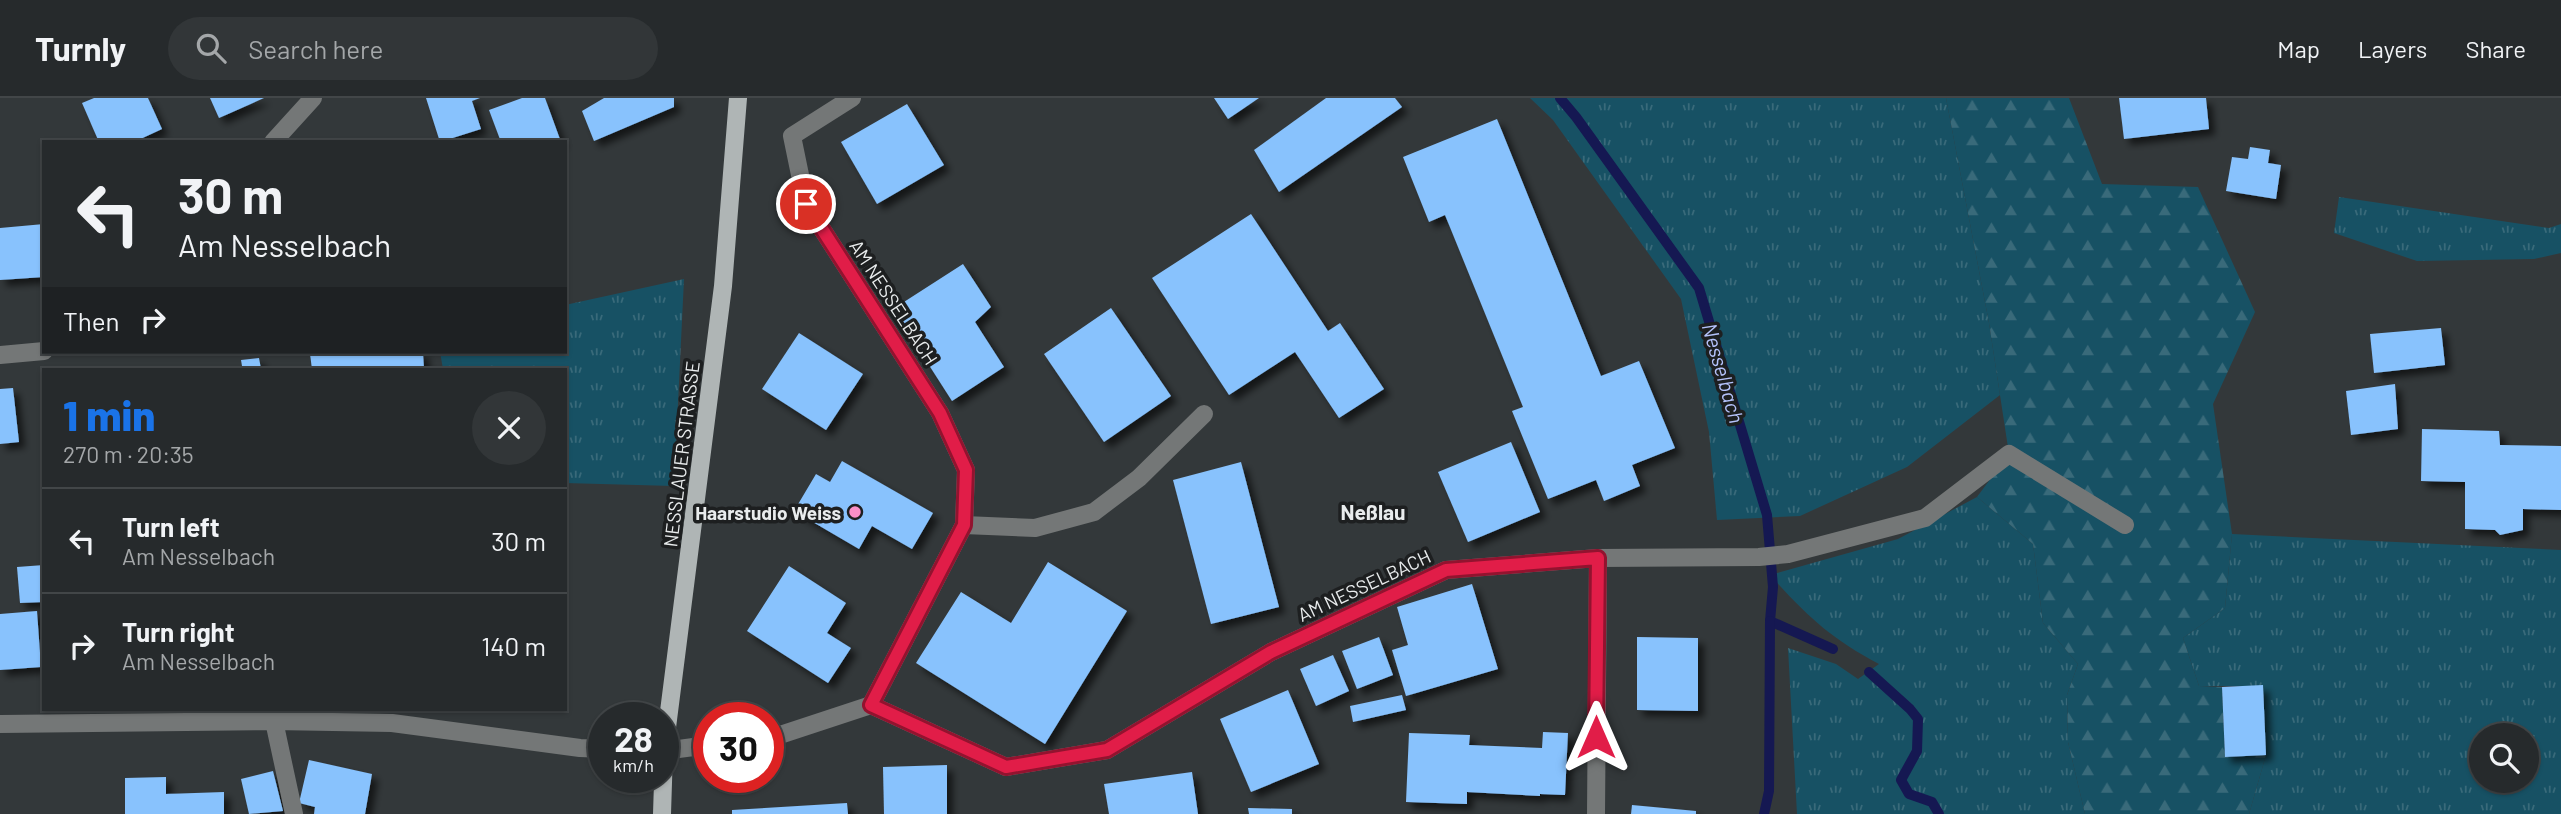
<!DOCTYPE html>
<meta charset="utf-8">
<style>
:root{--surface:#262a2c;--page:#323638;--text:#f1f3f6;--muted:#a4a7a9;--line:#424648;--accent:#1a73e8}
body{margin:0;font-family:Barlow,sans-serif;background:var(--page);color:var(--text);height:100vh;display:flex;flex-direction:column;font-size:26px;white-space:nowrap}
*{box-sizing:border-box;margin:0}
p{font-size:23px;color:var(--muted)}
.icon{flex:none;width:38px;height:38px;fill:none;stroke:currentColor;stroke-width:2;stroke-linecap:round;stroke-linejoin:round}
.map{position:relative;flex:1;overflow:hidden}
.drawer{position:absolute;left:42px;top:270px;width:525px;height:343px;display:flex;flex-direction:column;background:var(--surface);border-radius:0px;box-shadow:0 2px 5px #0004,0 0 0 2px var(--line)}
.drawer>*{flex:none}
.banner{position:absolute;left:42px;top:42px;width:525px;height:214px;border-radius:0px;box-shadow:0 2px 5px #0004,0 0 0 2px var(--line);background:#262a2c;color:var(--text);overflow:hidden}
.tools{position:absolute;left:2469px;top:625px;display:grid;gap:14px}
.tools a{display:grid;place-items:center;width:70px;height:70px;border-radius:50%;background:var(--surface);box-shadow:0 2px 5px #0004,0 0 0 2px var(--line);font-size:35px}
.speed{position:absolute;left:588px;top:604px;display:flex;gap:14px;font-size:35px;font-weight:700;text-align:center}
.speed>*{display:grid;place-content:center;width:91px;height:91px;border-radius:50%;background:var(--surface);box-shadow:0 2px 5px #0004,0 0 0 2px var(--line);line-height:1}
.speed small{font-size:18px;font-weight:400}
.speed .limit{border:10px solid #d22;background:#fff;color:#111}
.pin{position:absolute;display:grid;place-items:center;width:60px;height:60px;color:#fff;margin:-30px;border:4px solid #fff;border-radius:50%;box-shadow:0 2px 7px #0007}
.me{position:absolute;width:77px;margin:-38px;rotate:0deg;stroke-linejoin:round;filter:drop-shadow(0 0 5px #0008)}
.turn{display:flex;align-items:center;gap:24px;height:147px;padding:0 21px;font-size:32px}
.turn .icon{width:91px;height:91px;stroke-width:2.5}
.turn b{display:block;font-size:49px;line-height:60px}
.then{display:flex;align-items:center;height:66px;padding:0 21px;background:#0003;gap:14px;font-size:26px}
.round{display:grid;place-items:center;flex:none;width:74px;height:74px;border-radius:37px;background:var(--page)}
.overview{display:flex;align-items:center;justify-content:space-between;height:119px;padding:0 21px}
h1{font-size:42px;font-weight:800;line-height:52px;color:var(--accent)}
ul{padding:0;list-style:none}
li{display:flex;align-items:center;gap:21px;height:105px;padding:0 21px;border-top:2px solid var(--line)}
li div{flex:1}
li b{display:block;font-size:26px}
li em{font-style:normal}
header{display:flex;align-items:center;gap:42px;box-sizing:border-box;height:98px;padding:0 35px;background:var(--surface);border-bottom:2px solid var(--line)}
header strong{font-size:33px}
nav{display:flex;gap:38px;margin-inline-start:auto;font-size:24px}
.search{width:490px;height:63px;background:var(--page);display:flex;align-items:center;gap:18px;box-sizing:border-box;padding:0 24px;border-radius:38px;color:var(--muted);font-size:26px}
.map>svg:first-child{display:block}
.grass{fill:url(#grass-tufts);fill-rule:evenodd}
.forest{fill:url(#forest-firs)}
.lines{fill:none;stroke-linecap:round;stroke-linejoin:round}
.stream{stroke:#151852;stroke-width:10}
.building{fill:#88c2fd;filter:url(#shadow)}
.minor{stroke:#747777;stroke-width:18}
.major{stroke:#afb5b5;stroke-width:18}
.route-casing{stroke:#92132f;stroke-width:18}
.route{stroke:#e11d48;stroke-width:12}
.poi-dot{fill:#fa8fc7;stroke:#1d1f20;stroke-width:2.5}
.labels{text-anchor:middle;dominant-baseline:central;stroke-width:7;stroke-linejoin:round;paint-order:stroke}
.street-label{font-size:19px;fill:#e9eced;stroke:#1d1f20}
.poi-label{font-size:19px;font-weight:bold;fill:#e9eced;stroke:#1d1f20;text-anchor:end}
.water-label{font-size:21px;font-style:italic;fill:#b4c2fa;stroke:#1d1f20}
.neighbourhood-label{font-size:21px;font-weight:bold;fill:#e9eced;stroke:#1d1f20}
</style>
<header>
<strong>Turnly</strong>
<div class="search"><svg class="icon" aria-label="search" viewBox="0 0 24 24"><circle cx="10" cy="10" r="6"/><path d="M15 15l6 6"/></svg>Search here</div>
<nav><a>Map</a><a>Layers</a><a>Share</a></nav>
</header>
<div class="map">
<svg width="2561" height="716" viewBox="0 0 2561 716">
<defs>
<pattern id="grass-tufts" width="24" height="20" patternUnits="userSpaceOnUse" patternTransform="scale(1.75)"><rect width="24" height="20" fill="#175164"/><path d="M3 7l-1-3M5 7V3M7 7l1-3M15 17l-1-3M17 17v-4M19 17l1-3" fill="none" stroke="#396a7a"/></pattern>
<pattern id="forest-firs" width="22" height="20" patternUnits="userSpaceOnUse" patternTransform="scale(1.75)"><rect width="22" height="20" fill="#175164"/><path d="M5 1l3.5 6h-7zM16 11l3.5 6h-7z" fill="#396a7a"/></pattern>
<filter id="shadow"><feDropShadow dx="6" dy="6" stdDeviation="3.5" flood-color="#0009"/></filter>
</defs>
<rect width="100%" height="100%" fill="#33383a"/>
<g class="grass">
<polygon points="1530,0 1946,0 1989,225 2000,297 1907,369 1800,418 1717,422 1709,334 1681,201 1553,22"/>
<polygon points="2339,99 2549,130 2561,126 2561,155 2534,161 2417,163 2334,135"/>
<polygon points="684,181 674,388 565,385 565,271 443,271 440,254 565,254 565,207"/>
<path d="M1977 399 2033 446 2043 525 2078 566 2067 597 2068 644 2085 716H1797L1788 550 1836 566 1858 581 1879 566C1830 540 1807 518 1770 477L1898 441Z"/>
<path d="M2232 436 2561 452V716H2249L2266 657 2263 588H2199L2183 540 2225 510ZM2482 637H2527V682H2482Z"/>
</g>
<polygon class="forest" points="1946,0 2069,0 2102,86 2198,89 2255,214 2213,306 2232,436 2225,510 2183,540 2199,588 2222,589 2225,659 2266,657 2249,716 2085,716 2068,644 2067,597 2078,566 2043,525 2033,446 1977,399 2009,356 1989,225"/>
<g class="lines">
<g class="stream">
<polyline points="1560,0 1576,19 1699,190 1767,417 1773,489 1770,523 1833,551"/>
<polyline points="1869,574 1910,611 1918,621 1917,653 1901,682 1909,696 1932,704 1939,716"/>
<polyline points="1764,716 1769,693 1770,523"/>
</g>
</g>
<g class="building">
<polygon points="94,0 148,0 162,31 134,44 99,44 82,5"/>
<polygon points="210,0 264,0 219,20"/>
<polygon points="426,0 480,0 472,3 481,31 440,44"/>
<polygon points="522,0 545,0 561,44 501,44 489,12"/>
<polygon points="604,0 674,0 674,9 594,43 582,13"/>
<polygon points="1214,0 1259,0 1228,21"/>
<polygon points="1326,0 1395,0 1402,9 1279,94 1254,52"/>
<polygon points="2119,0 2206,0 2209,31 2124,41"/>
<polygon points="907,6 944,67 877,106 841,44"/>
<polygon points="1497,21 1601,278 1639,263 1675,350 1632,367 1640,388 1604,403 1596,382 1548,401 1512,313 1523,309 1445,117 1429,124 1403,59"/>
<polygon points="2250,49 2270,52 2268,65 2281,67 2276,101 2226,93 2232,59 2248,61"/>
<polygon points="1251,116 1328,233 1340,225 1384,291 1339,320 1295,254 1229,297 1152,180"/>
<polygon points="44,126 44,179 0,182 0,130"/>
<polygon points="963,166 991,209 975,224 1004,269 952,303 893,211"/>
<polygon points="1111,210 1171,298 1104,344 1044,256"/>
<polygon points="2441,230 2445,267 2374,275 2370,236"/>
<polygon points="799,235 863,276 826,332 762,291"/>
<polygon points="328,254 423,254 424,271 312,271 310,256"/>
<polygon points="259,260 261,271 232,271 232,269 242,268 241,262"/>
<polygon points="2395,286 2398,331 2351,337 2346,293"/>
<polygon points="13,290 19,344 0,346 0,291"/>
<polygon points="2422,331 2499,333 2500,347 2561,348 2561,412 2523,411 2523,432 2500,437 2495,432 2465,431 2465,384 2421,383"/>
<polygon points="1511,344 1540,414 1468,444 1438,374"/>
<polygon points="842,363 933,415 912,451 872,428 859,451 794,413 816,376 830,384"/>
<polygon points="1241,364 1279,509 1211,526 1173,382"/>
<polygon points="1048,464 1127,513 1045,646 916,565 961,494 1011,525"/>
<polygon points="44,467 44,504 20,505 17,469"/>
<polygon points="789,468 846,505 827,535 851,550 828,585 747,533"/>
<polygon points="1472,486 1498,571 1406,598 1392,552 1408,547 1397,509"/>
<polygon points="37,513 41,569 0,572 0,516"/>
<polygon points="1379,539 1393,577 1357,591 1342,553"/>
<polygon points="1637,539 1698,540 1698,613 1637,612"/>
<polygon points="1333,557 1349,593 1316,608 1300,571"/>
<polygon points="2263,587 2266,657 2225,659 2222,589"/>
<polygon points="1288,592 1319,666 1251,694 1220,621"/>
<polygon points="1402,597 1406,612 1353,624 1350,608"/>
<polygon points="1543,634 1568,635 1565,697 1540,696 1540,698 1467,694 1467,706 1406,704 1409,635 1470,637 1469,647 1542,650"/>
<polygon points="309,662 372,676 365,716 314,716 315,709 299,705"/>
<polygon points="947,667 947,716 884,716 883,669"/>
<polygon points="273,673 283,713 249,716 241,681"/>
<polygon points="1192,674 1198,716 1109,716 1104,686"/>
<polygon points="166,679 166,696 224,694 224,716 125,716 125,680"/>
<polygon points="847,705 848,716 732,716 732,712"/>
<polygon points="1632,707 1696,713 1696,716 1631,716"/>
<polygon points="1248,710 1292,711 1292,716 1249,716"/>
</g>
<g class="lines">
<g class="minor">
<polyline points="852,0 792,38 806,106 940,315 966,372 964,427 871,607"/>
<polyline points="273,44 313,0"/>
<polyline points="0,257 44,253"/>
<polyline points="964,427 1035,430 1094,414 1139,380 1204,316"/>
<polyline points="274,623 294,716"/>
<polyline points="0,626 274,623 392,625 580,650 604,651"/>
<polyline points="768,638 783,636 871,607 1006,669 1107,652 1271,554 1446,472 1598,460 1759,459 1788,456 1925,420 2009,356 2125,427"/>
<polyline points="663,653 709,647"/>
<polyline points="1596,716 1598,460"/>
</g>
<polyline class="major" points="662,716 664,653 723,188 738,0"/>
</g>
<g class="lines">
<g class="route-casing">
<polyline id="route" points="806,106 940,315 966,372 964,427 871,607 1006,669 1107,652 1271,554 1446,472 1598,460 1596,639"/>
</g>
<use href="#route" class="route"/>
</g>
<circle class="poi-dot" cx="855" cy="414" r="7"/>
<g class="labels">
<g class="street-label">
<text transform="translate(894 204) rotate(57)">AM NESSELBACH</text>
<text transform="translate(681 356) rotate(-83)">NESSLAUER STRASSE</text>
<text transform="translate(1364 487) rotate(-25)">AM NESSELBACH</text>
</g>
<g class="poi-label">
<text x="841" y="414">Haarstudio Weiss</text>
</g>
<g class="water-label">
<text transform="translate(1724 275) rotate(74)">Nesselbach</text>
</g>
<g class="neighbourhood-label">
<text x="1373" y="413">Neßlau</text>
</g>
</g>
</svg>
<div class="tools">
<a><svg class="icon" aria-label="search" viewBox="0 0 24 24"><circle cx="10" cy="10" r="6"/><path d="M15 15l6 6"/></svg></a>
</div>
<div class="speed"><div>28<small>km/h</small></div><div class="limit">30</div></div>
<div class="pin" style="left:806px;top:106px;background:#d93025"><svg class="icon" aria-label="arrive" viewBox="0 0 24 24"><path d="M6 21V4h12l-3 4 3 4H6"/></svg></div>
<svg class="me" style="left:1596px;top:639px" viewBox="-20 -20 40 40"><path d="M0-17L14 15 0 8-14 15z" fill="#e11d48" stroke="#fff" stroke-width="4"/></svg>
<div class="banner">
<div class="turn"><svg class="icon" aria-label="left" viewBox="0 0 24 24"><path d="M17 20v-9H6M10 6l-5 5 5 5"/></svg><div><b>30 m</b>Am Nesselbach</div></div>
<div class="then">Then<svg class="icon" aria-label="right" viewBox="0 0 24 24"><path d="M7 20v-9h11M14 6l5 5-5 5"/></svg></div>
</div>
<section class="drawer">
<div class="overview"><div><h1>1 min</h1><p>270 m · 20:35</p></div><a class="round"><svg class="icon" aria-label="close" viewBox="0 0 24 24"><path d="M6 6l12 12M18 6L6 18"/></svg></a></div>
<ul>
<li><svg class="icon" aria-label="left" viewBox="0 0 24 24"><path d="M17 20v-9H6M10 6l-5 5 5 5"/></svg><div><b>Turn left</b><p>Am Nesselbach</p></div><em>30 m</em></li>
<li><svg class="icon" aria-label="right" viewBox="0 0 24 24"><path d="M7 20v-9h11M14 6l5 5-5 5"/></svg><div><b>Turn right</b><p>Am Nesselbach</p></div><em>140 m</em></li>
</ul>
</section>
</div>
